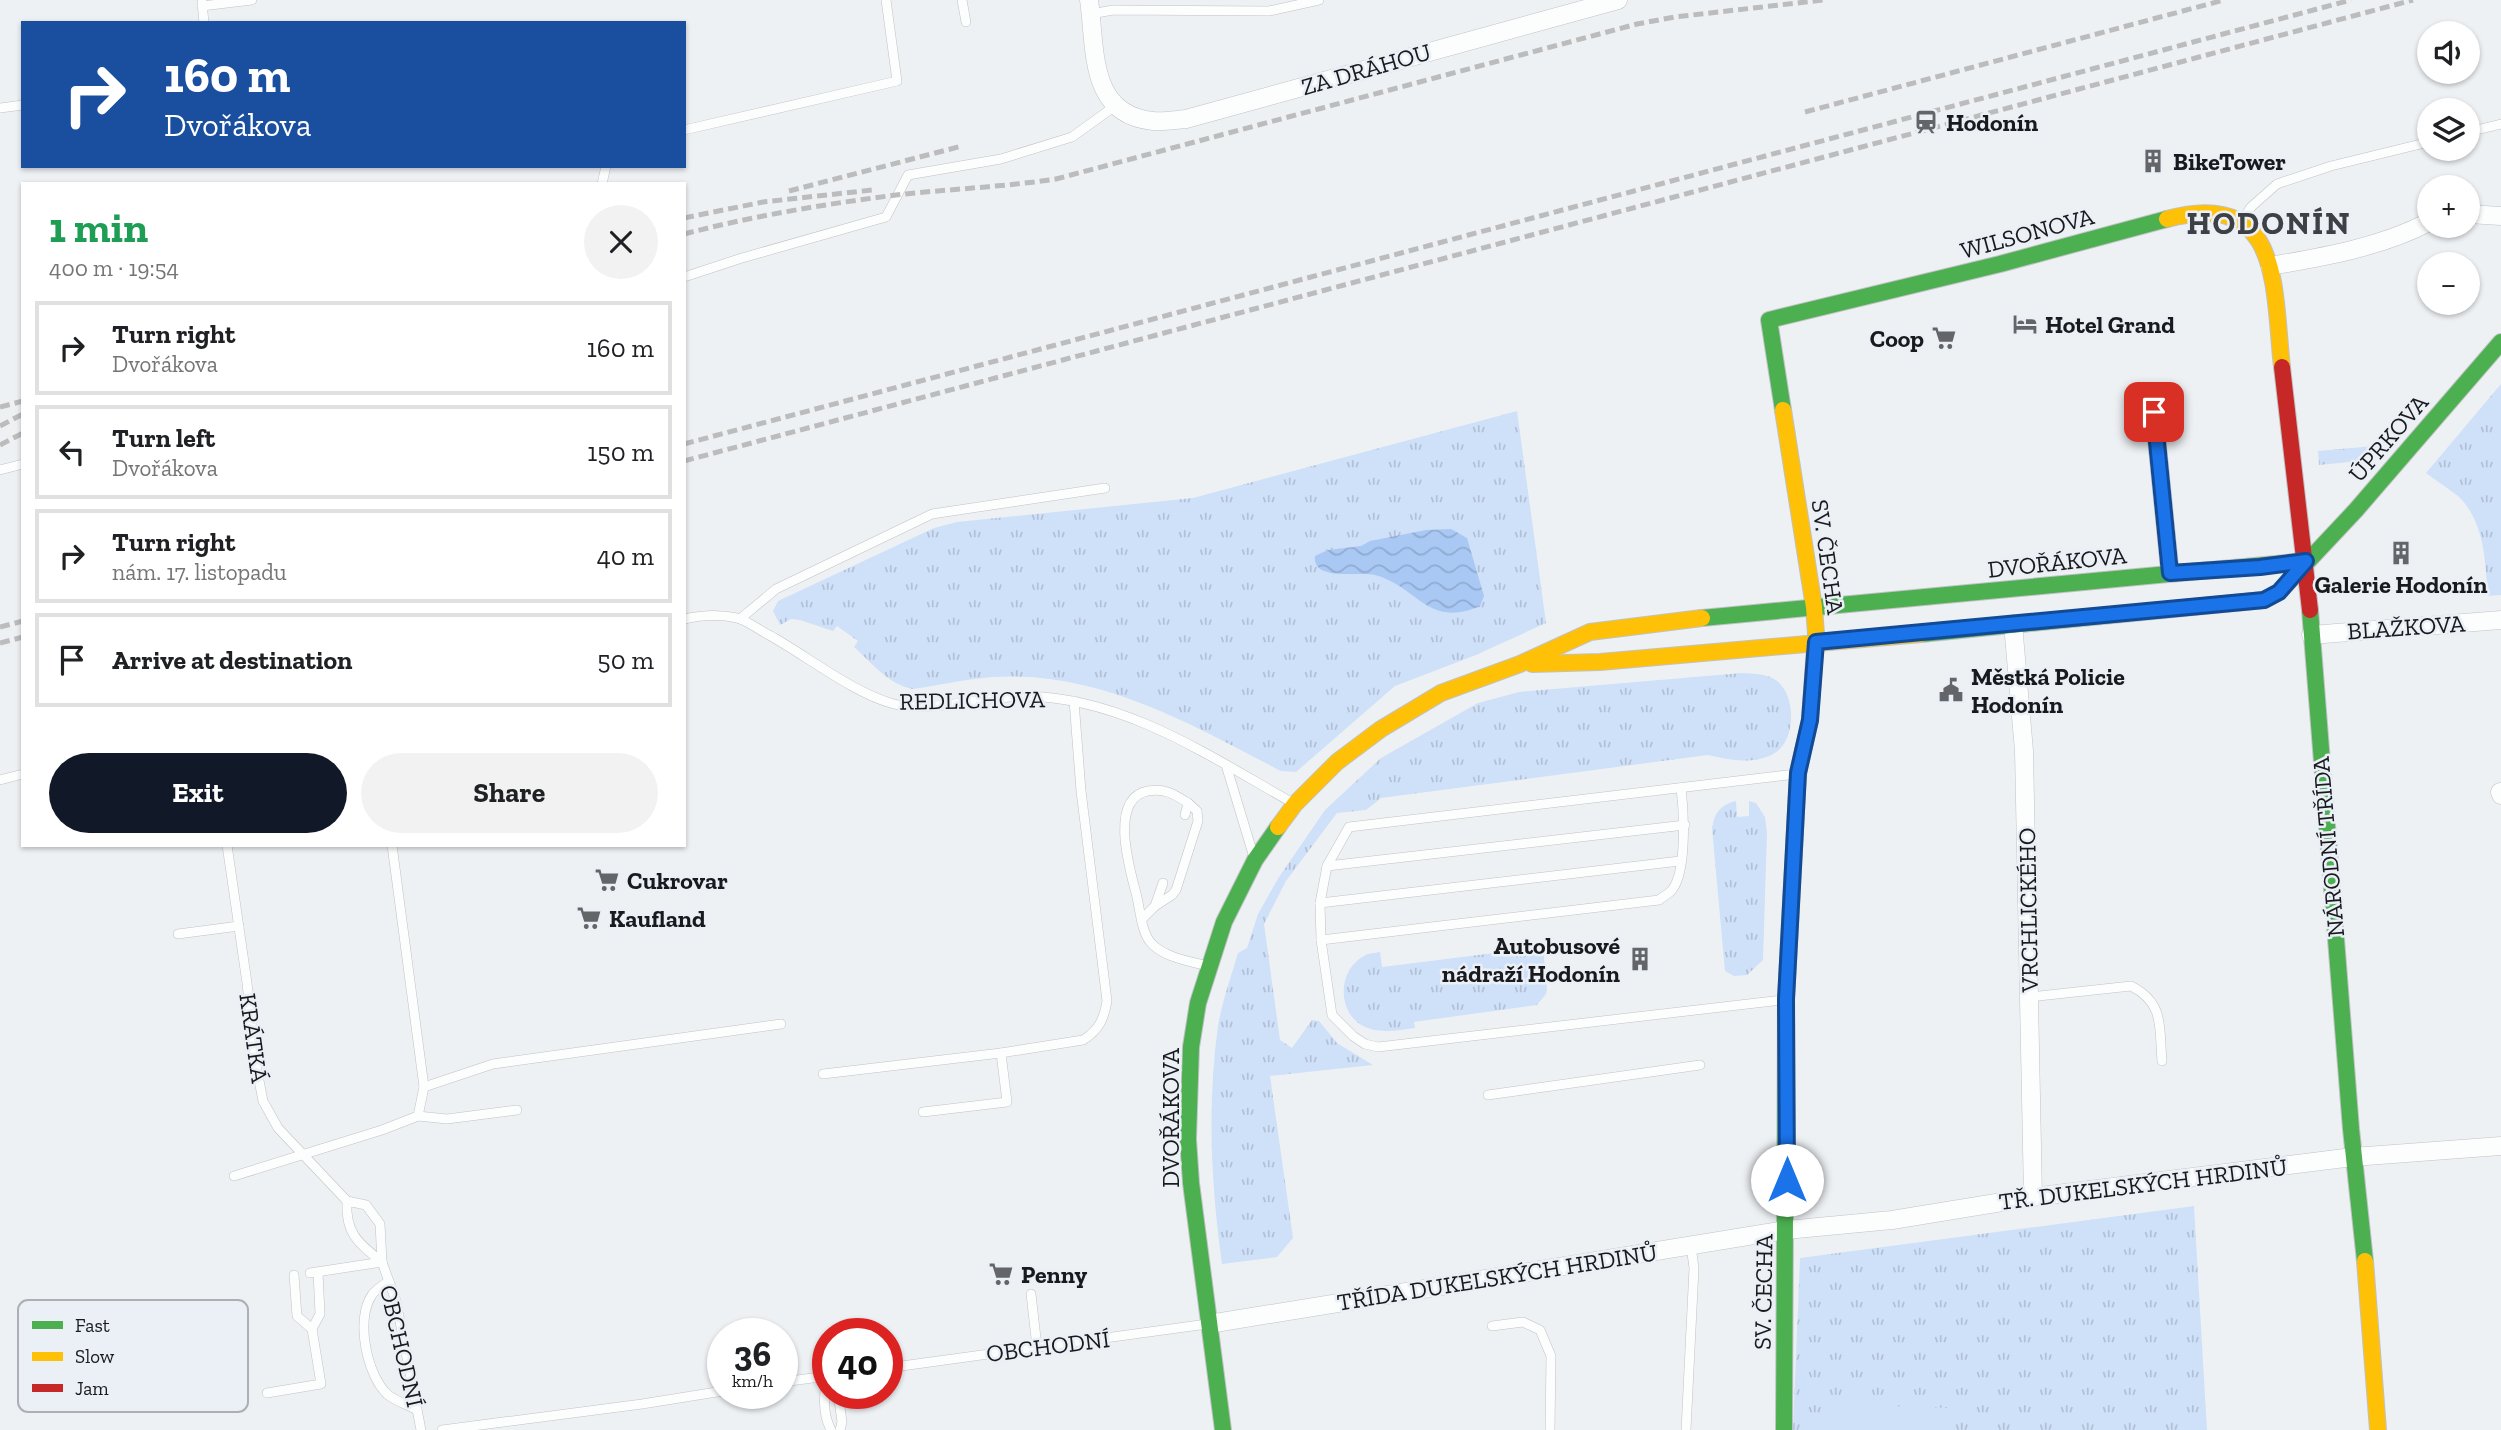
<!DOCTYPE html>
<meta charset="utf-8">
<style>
:root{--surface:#fff;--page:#f2f2f2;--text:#202124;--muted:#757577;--line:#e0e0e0;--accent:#111827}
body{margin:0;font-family:"Zilla Slab",serif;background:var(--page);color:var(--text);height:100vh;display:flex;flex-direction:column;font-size:26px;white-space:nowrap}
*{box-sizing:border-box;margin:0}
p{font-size:23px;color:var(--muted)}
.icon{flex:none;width:38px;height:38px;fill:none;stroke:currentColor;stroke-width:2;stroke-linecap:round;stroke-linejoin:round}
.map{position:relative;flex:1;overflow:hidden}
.panel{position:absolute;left:21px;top:182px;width:665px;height:665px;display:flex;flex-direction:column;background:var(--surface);border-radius:0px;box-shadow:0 2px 5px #0004}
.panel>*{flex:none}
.hud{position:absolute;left:21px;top:21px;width:665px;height:147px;border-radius:0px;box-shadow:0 2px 5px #0004;background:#1a4fa0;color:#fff;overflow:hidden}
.fabs{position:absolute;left:2417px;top:21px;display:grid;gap:14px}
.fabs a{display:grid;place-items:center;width:63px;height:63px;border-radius:50%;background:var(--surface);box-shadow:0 2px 5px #0004;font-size:35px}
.speed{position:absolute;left:707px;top:1318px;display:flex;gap:14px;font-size:35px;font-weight:700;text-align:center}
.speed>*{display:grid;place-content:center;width:91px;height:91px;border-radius:50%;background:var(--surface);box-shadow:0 2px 5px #0004;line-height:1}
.speed small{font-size:18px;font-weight:400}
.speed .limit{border:10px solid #d22;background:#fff;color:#111}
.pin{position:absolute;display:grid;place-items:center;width:60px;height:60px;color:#fff;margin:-30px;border-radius:14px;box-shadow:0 4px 10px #0006}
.me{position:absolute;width:77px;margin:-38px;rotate:0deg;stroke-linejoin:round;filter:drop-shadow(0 0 5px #0008)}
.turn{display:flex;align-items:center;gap:24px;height:147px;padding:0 28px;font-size:32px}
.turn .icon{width:91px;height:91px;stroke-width:2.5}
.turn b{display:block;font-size:49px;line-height:60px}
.round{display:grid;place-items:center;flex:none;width:74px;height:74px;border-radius:37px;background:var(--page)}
.headline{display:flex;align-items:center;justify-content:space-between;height:119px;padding:0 28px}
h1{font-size:42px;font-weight:700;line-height:52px;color:#1e9e55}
.primary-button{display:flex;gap:14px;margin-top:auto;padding:14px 28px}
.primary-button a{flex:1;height:80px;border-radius:42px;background:var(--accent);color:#fff;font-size:28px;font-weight:700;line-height:80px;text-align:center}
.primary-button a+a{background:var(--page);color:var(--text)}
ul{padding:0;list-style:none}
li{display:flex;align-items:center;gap:21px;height:94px;margin:0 14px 10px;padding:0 14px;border:4px solid var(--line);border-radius:0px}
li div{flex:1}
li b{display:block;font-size:26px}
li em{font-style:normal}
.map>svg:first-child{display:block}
.grass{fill:url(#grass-tufts)}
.garden{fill:#cfe0f9}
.water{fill:url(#water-waves)}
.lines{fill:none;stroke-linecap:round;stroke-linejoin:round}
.lane-casing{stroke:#c0c2c5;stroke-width:10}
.street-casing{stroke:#c0c2c5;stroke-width:19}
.fast-casing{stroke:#c0c2c5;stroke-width:18}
.slow-casing{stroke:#c0c2c5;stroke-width:18}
.jam-casing{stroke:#c0c2c5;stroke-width:18}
.lane{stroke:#fcfdfd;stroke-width:9}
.street{stroke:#fcfdfd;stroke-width:18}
.fast{stroke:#4caf50;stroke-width:16}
.slow{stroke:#ffc107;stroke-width:16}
.jam{stroke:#c62828;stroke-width:16}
.rail{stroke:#bcbcbd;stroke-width:5;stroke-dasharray:10 5;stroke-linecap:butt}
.route-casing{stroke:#114b97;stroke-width:18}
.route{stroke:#1a73e8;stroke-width:12}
.labels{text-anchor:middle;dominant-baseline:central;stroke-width:5;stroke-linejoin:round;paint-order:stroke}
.street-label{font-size:24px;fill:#191a1d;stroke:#ebf0f7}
.poi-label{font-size:24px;font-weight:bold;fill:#191a1d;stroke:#ebf0f7;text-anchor:start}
.district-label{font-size:32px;font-weight:bold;letter-spacing:2px;fill:#3d4146;stroke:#ebf0f7}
.key{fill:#ebf0f7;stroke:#acb0b6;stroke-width:2}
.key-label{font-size:19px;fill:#191a1d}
</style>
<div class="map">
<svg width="2501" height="1430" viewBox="0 0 2501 1430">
<defs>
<pattern id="grass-tufts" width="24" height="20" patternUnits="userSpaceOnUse" patternTransform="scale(1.75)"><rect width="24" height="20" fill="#cfe0f9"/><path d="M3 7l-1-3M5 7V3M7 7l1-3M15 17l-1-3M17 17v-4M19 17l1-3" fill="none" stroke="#b1c0d5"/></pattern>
<pattern id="water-waves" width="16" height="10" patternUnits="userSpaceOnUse" patternTransform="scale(1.75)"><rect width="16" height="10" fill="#a9c8f4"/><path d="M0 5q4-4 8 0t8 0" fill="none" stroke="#91abd1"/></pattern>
</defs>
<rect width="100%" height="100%" fill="#eef1f4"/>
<g class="grass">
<path d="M2501 384V595L2488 596C2485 561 2485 522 2458 496 2448 488 2436 481 2426 473Z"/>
<path d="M1517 411 1546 623 1476 655 1395 686 1296 772 1281 771C1191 724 1098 670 993 677 967 679 940 685 913 689 889 685 872 663 854 647L858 641 837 626 833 631 800 620 791 619 780 625 773 611 778 601 934 528 957 522 1193 498Z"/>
<polygon points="2374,446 2360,461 2319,465 2318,451"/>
<path d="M1742 673C1753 674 1764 673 1774 679 1797 692 1797 742 1773 754 1753 765 1729 760 1708 755L1381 798 1366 810 1337 813 1286 881 1264 924 1280 1040 1292 1048 1312 1020 1319 1021 1337 1043 1373 1065 1270 1076 1293 1238 1277 1257 1222 1264C1211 1185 1207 1105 1218 1026 1222 1002 1231 977 1238 953L1247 948 1258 914 1279 877 1325 810 1381 758 1478 703 1519 692Z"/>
<path d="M1736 801 1737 817 1749 816V801L1756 803 1765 817 1767 833 1763 960 1747 975 1734 976 1725 971 1712 828C1714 813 1721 804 1736 801Z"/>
<path d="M1543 947 1547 989 1546 994 1537 1005 1414 1022 1415 1028C1401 1030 1385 1033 1371 1029 1338 1021 1334 972 1364 956 1368 953 1375 953 1380 952L1382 967Z"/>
<polygon points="2194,1206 2207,1430 1793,1430 1800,1258"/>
</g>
<polygon class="garden" points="1829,1404 1949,1408 1949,1430 1829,1430"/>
<path class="water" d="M1451 529 1467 538 1484 596 1480 606C1428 629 1417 586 1375 575 1360 571 1312 582 1315 556L1328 550 1361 546 1370 541 1426 530Z"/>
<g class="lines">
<g class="lane-casing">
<g id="lane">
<polyline points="962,0 966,22"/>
<polyline points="202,2 204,23"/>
<polyline points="202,6 252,0"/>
<polyline points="1091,14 1113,10 1269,11 1319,0"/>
<polyline points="0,108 23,105"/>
<polyline points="684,130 897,81 886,0"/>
<polyline points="2468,132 2501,124"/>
<polyline points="602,184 606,166"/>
<polyline points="2243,219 2251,207 2277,184 2331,166 2429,142"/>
<polyline points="684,277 742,258 886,217 908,175 1001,159 1072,137 1115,106"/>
<polyline points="0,470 23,464"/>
<path d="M684 619C702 615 719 614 737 618 748 621 759 630 769 635 807 656 853 693 894 704 928 713 988 696 1026 696 1125 698 1209 756 1293 803"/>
<polyline points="740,619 776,589 932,514 1105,488"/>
<polyline points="1226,765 1253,854"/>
<polyline points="0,780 23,774"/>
<path d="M1185 815 1188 803C1174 794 1165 788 1148 791 1109 798 1129 867 1136 893 1140 908 1141 933 1152 944 1166 958 1189 961 1207 966"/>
<polyline points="227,845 247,983 255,1060 263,1101 278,1128 347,1201"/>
<polyline points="1327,866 1685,825"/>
<polyline points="1320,903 1680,861"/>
<polyline points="1155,906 1172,895 1176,890 1198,821 1197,811 1188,803"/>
<polyline points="1142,919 1155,906 1163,883"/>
<polyline points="178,934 239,926"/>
<path d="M1321 940 1659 900C1662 897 1669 894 1672 890 1687 871 1684 812 1681 788"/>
<path d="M2030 997 2131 986C2165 1003 2159 1028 2162 1061"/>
<polyline points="1782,1000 1378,1047 1365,1044 1353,1036 1332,1015 1321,940 1320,903 1327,866 1349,827 1796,774"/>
<path d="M823 1074 1001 1053 1083 1040C1099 1030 1104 1019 1107 1001L1081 791 1074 701"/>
<polyline points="424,1087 493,1064 781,1024"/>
<polyline points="1488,1095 1700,1065"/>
<polyline points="923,1112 1007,1102 1001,1053"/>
<polyline points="418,1116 447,1119 517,1110"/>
<polyline points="234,1176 382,1130 418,1116 424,1087 392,845"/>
<polyline points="347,1201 366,1205 380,1224 382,1262 396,1301 421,1430"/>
<path d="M347 1201C345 1233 358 1243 382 1262"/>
<polyline points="310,1273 382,1262"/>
<path d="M389 1281C383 1285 375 1290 372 1295 355 1319 367 1375 387 1394 395 1401 408 1405 417 1410"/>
<polyline points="1031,1294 1037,1347"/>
<polyline points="1492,1326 1523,1322 1540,1330 1551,1356 1550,1430"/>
<polyline points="312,1329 320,1314 318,1272"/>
<polyline points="887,1368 1207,1324"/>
<path d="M827 1376C824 1394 822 1413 831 1430"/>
<polyline points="782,1382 828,1376"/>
<polyline points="267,1393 321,1384 312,1329 297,1316 294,1275"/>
<polyline points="838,1393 842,1422 840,1430"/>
<polyline points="442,1430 642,1404 723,1391"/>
<polyline points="1686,1430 1694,1268 1691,1246"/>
</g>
</g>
<g class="street-casing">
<g id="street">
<path d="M1089 0C1096 48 1088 115 1153 121 1164 122 1175 120 1186 119L1618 0"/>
<polyline points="2468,214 2501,216"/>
<path d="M2270 266C2324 257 2381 247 2429 222"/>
<polyline points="2154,412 2170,573"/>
<polyline points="2013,624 2024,751 2033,1197"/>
<polyline points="2311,635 2501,620"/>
<polyline points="2500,792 2501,795"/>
<polyline points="1209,1324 1786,1230 1892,1220 2033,1197 2353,1157 2501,1146"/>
</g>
</g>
<g class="fast-casing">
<g id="fast">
<polyline points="1783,410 1769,320 2000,264 2167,219"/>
<polyline points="2310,610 2351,1129 2365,1261"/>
<polyline points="1702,618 2306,561"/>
<polyline points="1921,634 2264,600 2279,592 2356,510 2501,342"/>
<polyline points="1223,1430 1191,1183 1188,1139 1191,1047 1198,1003 1224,922 1255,860 1278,827"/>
<polyline points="1784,1430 1786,999 1798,773 1810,720 1816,634"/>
</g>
</g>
<g class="slow-casing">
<g id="slow">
<path d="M2167 219C2282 188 2273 287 2282 367"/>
<polyline points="1783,410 1814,607 1816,634"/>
<polyline points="1532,664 1600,662 1921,634"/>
<polyline points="1278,827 1295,804 1337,762 1381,729 1441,693 1520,664 1590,632 1702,618"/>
<polyline points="2365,1261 2378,1430"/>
</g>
</g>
<g class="jam-casing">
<polyline id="jam" points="2282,367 2310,610"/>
</g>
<use href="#lane" class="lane"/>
<use href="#street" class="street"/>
<use href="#fast" class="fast"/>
<use href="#slow" class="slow"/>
<use href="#jam" class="jam"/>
<g class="rail">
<polyline points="1805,112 2224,0"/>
<polyline points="789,191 962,146"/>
<polyline points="684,218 763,202 872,190"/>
<path d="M684 234C753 216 825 204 896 195 949 189 1003 187 1056 179L1637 24 1675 17 1823 0"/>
<polyline points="0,407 23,401"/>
<polyline points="0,426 23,414"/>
<polyline points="684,444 2351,0"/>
<polyline points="0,445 23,433"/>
<polyline points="684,461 2413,0"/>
<polyline points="0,627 23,621"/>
<polyline points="0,643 23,637"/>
</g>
</g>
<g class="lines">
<g class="route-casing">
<polyline id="route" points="1787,1180 1786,999 1790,924 1798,773 1810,720 1816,642 2264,600 2279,592 2306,561 2260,567 2170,573 2154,412"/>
</g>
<use href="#route" class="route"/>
</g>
<defs>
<g id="station-bare" transform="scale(1.89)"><path d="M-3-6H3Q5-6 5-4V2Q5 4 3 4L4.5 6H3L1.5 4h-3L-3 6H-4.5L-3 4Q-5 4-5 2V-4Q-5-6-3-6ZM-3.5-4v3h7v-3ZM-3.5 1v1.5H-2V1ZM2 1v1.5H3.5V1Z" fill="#646568" stroke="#ebf0f7" stroke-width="2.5" paint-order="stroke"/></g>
<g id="building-bare" transform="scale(1.89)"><path d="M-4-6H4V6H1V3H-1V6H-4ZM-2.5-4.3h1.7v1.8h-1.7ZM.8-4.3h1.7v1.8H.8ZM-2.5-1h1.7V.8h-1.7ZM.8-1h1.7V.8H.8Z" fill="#646568" stroke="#ebf0f7" stroke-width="2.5" paint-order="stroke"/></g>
<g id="hotel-bare" transform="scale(1.89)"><path d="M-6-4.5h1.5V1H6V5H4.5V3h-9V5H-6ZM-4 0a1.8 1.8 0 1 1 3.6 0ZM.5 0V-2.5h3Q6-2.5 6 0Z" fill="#646568" stroke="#ebf0f7" stroke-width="2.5" paint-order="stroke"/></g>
<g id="supermarket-bare" transform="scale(1.89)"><path d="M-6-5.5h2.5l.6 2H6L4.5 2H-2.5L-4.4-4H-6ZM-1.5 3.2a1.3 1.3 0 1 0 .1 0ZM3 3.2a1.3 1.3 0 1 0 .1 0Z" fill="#646568" stroke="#ebf0f7" stroke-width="2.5" paint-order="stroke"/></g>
<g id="civic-bare" transform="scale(1.89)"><path d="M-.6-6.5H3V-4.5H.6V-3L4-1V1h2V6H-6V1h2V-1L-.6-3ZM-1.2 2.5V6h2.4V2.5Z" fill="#646568" stroke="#ebf0f7" stroke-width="2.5" paint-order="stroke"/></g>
</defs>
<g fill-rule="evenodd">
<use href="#station-bare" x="1926" y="122"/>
<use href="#building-bare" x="2153" y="161"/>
<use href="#hotel-bare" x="2025" y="324"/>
<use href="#supermarket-bare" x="1944" y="338"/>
<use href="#building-bare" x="2401" y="553"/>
<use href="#civic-bare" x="1951" y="690"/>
<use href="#supermarket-bare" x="607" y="880"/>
<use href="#supermarket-bare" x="589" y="918"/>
<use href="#building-bare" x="1640" y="959"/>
<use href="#supermarket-bare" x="1001" y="1274"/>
</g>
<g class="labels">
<g class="street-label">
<text transform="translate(1366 69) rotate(-16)">ZA DRÁHOU</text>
<text transform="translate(2027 233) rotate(-15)">WILSONOVA</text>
<text transform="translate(2388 438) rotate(-49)">ÚPRKOVA</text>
<text transform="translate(1828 557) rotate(82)">SV. ČECHA</text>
<text transform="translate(2057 562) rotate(-6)">DVOŘÁKOVA</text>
<text transform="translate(2406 627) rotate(-4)">BLAŽKOVA</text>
<text transform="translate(972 700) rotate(-1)">REDLICHOVA</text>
<text transform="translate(2328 847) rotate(-95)">NÁRODNÍ TŘÍDA</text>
<text transform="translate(2028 910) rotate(-91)">VRCHLICKÉHO</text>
<text transform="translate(254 1038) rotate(82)">KRÁTKÁ</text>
<text transform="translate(1170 1118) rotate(-90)">DVOŘÁKOVA</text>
<text transform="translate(2143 1184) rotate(-7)">TŘ. DUKELSKÝCH HRDINŮ</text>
<text transform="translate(1497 1277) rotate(-9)">TŘÍDA DUKELSKÝCH HRDINŮ</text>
<text transform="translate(1763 1292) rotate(-89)">SV. ČECHA</text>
<text transform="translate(402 1346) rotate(77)">OBCHODNÍ</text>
<text transform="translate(1048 1346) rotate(-7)">OBCHODNÍ</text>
</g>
<g class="poi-label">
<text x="1946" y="122">Hodonín</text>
<text x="2173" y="161">BikeTower</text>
<text x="2045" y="324">Hotel Grand</text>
<text x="1924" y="338" text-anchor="end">Coop</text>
<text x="2401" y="584" text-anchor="middle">Galerie Hodonín</text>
<text x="1971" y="676">Městká Policie<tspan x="1971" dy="28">Hodonín</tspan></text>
<text x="627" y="880">Cukrovar</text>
<text x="609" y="918">Kaufland</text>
<text x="1620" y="945" text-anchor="end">Autobusové<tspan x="1620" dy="28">nádraží Hodonín</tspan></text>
<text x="1021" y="1274">Penny</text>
</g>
<g class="district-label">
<text x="2269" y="223">HODONÍN</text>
</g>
</g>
<rect x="18" y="1300" width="230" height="112" rx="10" class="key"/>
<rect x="32" y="1321" width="31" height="8" fill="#4caf50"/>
<rect x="32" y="1352" width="31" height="9" fill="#ffc107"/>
<rect x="32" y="1384" width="31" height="8" fill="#c62828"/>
<g class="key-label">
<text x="75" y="1332">Fast</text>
<text x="75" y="1363">Slow</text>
<text x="75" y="1395">Jam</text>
</g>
</svg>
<div class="fabs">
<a><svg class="icon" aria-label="sound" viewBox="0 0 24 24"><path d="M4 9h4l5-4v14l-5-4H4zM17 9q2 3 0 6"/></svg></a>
<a><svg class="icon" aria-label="layers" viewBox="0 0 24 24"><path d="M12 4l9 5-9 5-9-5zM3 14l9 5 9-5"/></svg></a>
<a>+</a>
<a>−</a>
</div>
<div class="speed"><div>36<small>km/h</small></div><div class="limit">40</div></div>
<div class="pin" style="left:2154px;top:412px;background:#d93025"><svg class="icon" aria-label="arrive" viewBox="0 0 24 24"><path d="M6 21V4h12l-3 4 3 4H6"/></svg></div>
<svg class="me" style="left:1787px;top:1180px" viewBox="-20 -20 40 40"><circle r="19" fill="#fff"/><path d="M0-13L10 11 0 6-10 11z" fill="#1a73e8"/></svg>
<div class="hud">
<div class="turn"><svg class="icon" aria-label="right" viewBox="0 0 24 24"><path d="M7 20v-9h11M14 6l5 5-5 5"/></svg><div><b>160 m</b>Dvořákova</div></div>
</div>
<section class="panel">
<div class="headline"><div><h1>1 min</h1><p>400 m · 19:54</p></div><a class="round"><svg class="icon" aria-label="close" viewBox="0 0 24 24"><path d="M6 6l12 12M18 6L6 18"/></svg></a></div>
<ul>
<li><svg class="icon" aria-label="right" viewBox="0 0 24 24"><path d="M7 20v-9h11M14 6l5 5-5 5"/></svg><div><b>Turn right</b><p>Dvořákova</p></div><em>160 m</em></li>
<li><svg class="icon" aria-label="left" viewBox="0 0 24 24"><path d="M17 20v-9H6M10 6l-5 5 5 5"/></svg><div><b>Turn left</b><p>Dvořákova</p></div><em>150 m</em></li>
<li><svg class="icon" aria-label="right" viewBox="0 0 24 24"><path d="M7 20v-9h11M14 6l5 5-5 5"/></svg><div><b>Turn right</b><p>nám. 17. listopadu</p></div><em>40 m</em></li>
<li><svg class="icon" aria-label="arrive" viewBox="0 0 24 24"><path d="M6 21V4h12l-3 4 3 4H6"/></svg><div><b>Arrive at destination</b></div><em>50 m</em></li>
</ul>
<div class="primary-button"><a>Exit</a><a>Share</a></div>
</section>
</div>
